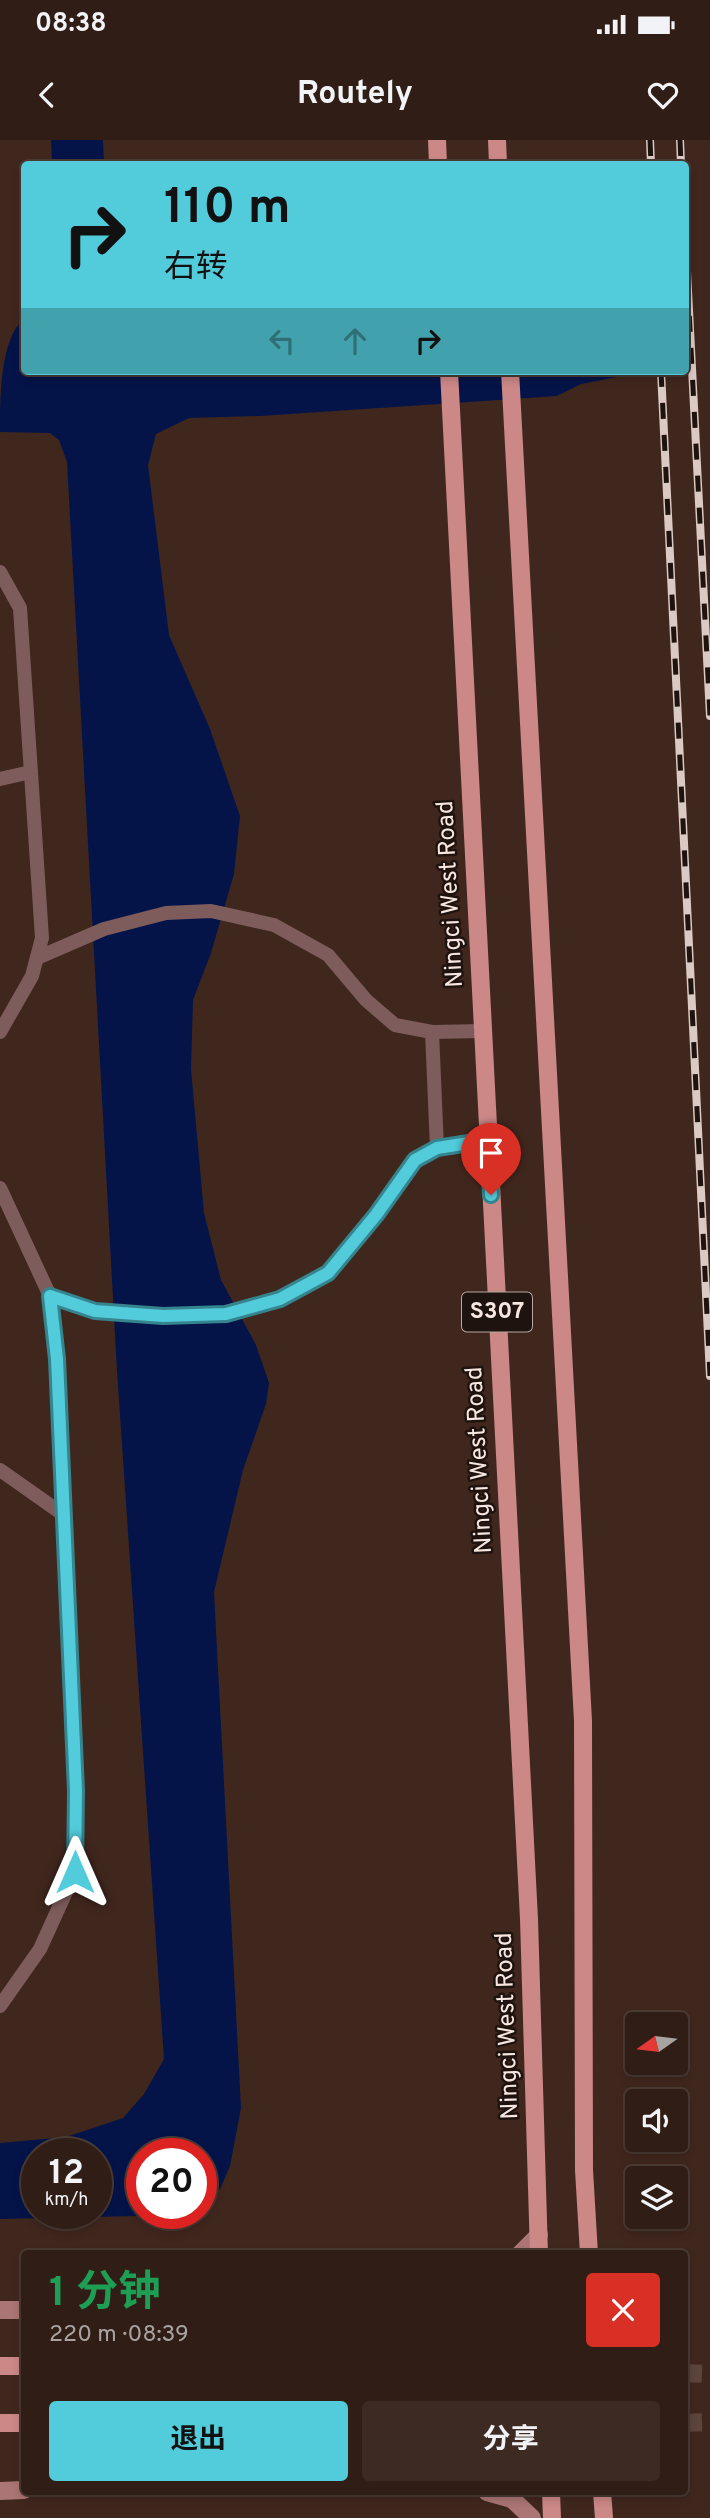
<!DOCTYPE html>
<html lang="zh">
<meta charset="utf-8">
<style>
:root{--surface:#301d16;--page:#3c2a23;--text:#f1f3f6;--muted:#a8a2a1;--line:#4b3b35;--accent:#52cbda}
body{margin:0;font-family:Overpass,"Noto Sans SC",sans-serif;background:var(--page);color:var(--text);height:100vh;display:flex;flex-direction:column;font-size:26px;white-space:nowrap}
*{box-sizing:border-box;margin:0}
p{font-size:23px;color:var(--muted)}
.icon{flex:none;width:38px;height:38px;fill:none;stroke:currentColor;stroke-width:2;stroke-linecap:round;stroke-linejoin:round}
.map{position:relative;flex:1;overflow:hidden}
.sheet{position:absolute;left:21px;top:2110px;width:667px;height:245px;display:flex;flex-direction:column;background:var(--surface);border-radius:7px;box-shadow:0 4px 10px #0003,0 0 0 2px var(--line)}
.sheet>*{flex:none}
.banner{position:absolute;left:21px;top:21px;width:668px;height:214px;border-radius:7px;box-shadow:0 4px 10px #0003,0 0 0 2px var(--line);background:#52cbda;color:#111;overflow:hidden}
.needle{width:46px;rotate:256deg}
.buttons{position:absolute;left:625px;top:1872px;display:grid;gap:14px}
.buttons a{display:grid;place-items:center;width:63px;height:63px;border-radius:7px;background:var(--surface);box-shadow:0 4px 10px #0003,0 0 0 2px var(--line);font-size:35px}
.speed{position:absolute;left:21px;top:1998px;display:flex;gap:14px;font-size:35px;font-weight:700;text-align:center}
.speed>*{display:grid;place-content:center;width:91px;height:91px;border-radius:50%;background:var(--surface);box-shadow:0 4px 10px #0003,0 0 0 2px var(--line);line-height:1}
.speed small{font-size:18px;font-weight:400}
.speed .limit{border:10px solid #d22;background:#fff;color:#111}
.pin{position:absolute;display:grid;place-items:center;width:60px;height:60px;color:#fff;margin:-72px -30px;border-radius:50% 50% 50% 0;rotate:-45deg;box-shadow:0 0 7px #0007}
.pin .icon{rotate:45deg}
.me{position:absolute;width:77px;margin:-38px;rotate:0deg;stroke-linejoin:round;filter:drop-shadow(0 0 5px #0008)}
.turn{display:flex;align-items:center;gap:24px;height:147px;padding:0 28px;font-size:32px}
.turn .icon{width:91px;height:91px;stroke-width:2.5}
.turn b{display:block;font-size:49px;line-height:60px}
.lanes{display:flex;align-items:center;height:66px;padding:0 28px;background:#0003;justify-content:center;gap:35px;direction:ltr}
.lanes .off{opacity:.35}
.round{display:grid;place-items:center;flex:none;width:74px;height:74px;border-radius:7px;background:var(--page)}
.overview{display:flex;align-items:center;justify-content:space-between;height:119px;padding:0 28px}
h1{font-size:42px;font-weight:700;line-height:52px;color:#1e9e55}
.button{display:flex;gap:14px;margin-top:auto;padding:14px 28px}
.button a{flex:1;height:80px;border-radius:7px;background:var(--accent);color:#111;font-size:28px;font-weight:700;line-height:80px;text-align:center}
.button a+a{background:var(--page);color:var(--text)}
.status{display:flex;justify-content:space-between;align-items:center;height:49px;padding:0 35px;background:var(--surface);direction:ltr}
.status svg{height:19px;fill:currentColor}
header{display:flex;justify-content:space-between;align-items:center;height:91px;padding:0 28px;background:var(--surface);font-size:32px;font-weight:700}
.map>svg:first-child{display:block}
.water{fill:#041449;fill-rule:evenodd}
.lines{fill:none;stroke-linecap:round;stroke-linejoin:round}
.primary-tunnel{stroke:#5b443b;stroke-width:18;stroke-dasharray:18 9;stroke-linecap:butt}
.lane{stroke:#7e5c5c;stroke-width:14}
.secondary{stroke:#aa7574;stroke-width:18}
.primary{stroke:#cc8787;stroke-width:18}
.rail-casing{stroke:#dbcac3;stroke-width:8}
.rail{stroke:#1f130f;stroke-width:5;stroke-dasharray:16;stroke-linecap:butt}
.route-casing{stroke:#35848e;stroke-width:18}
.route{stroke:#52cbda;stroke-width:12}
.labels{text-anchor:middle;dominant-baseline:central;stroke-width:5;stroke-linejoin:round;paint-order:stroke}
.shield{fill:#1f130f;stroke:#b6a7a1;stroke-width:2}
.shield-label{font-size:23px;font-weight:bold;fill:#f7e7e0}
.street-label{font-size:24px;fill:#f7e7e0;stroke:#1f130f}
</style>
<div class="status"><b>08:38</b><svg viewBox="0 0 49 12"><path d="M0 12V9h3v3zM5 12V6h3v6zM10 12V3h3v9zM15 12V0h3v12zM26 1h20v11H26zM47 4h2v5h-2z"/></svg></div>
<header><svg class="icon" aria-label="back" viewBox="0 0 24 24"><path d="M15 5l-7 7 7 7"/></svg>Routely<svg class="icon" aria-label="heart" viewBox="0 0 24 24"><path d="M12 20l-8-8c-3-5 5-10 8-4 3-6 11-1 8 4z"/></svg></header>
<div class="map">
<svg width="710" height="2378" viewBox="0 0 710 2378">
<rect width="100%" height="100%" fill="#40271e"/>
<g class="water">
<polygon points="51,0 103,0 104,24 52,24"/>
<path d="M24 179V231H631L627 235 581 244 557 256 260 276 189 278 156 294 148 325 169 495 210 589 240 676 234 734 211 813 193 860 191 929 204 1073 221 1140 256 1205 269 1243 266 1264 243 1330 214 1452 241 1968 230 2026 220 2049 201 2058V2014H142V2074H149L137 2076 0 2079V2003L66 1997 123 1978 144 1954 164 1919 117 1231 67 322 59 300 50 293 0 292C0 258 0 198 24 179ZM37 2014H96V2074H37Z"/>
</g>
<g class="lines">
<g class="primary-tunnel">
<polyline points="684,2233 710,2234"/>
<polyline points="684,2283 710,2282"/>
</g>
<g class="lane">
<polyline points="0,432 20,468 42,798 32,836 0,892"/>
<polyline points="0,639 31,632"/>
<polyline points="37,818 104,789 166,773 211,771 274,785 328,815 366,860 395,885 432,892 483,891"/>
<polyline points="432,892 437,1008"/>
<polyline points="0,1048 50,1156 57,1219 76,1651 75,1732 40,1809 0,1866"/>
<polyline points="50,1156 95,1171 163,1176 226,1174 280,1159 328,1133 376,1075 415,1020 437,1008 488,1000"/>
<polyline points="0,1330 64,1375"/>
</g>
<g class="secondary">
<polyline points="520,2114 539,2095"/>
<polyline points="0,2170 24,2170"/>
<polyline points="0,2351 24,2350"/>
<polyline points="487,2352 512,2359 532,2378"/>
</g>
<g class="primary">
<polyline points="437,0 438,24"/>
<polyline points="497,0 498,24"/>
<polyline points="449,231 529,1779 539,2114"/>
<polyline points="510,231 583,1581 584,2030 589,2114"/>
<polyline points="0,2226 24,2226"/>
<polyline points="0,2283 24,2283"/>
<polyline points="551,2352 552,2378"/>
<polyline points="602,2352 604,2378"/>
</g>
<g class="rail-casing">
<g id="rail">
<polyline points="650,0 651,24"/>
<polyline points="680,0 681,24"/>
<polyline points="686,112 710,576"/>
<polyline points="661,231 710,1236"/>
</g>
</g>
<use href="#rail" class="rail"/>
</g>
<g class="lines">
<g class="route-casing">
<polyline id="route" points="75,1732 76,1651 57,1219 50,1156 95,1171 163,1176 226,1174 280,1159 328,1133 376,1075 415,1020 437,1008 488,1000 491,1055"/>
</g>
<use href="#route" class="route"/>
</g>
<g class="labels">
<rect class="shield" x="462" y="1152.5" width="70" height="39" rx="5"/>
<g class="shield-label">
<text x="497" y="1172">S307</text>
</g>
<g class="street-label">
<text transform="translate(451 754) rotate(-93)">Ningci West Road</text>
<text transform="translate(480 1320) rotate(-93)">Ningci West Road</text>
<text transform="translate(508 1886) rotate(-92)">Ningci West Road</text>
</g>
</g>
</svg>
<div class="buttons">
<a><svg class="needle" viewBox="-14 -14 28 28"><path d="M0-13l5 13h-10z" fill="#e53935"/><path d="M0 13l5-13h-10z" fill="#a8a2a1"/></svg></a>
<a><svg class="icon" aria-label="sound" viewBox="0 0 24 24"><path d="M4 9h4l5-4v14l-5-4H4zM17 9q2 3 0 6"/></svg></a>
<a><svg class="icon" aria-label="layers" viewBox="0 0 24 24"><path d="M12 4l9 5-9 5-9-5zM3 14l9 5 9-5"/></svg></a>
</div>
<div class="speed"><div>12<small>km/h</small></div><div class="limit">20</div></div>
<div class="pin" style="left:491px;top:1055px;background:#d93025"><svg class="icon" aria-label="arrive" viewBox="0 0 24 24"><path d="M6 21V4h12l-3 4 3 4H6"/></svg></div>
<svg class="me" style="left:75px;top:1732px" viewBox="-20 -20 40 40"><path d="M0-17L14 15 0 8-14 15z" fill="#52cbda" stroke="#fff" stroke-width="4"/></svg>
<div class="banner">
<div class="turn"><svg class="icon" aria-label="right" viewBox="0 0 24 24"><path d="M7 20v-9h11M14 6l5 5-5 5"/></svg><div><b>110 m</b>右转</div></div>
<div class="lanes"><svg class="icon off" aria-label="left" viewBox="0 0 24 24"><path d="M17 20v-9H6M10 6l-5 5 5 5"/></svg><svg class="icon off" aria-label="ahead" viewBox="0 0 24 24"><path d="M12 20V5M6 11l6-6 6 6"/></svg><svg class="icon" aria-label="right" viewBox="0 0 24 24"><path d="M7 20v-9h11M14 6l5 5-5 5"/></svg></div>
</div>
<section class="sheet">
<div class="overview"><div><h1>1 分钟</h1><p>220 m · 08:39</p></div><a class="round" style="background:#d93025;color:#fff"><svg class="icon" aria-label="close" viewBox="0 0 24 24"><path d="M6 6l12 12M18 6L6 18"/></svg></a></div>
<div class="button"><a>退出</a><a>分享</a></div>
</section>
</div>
